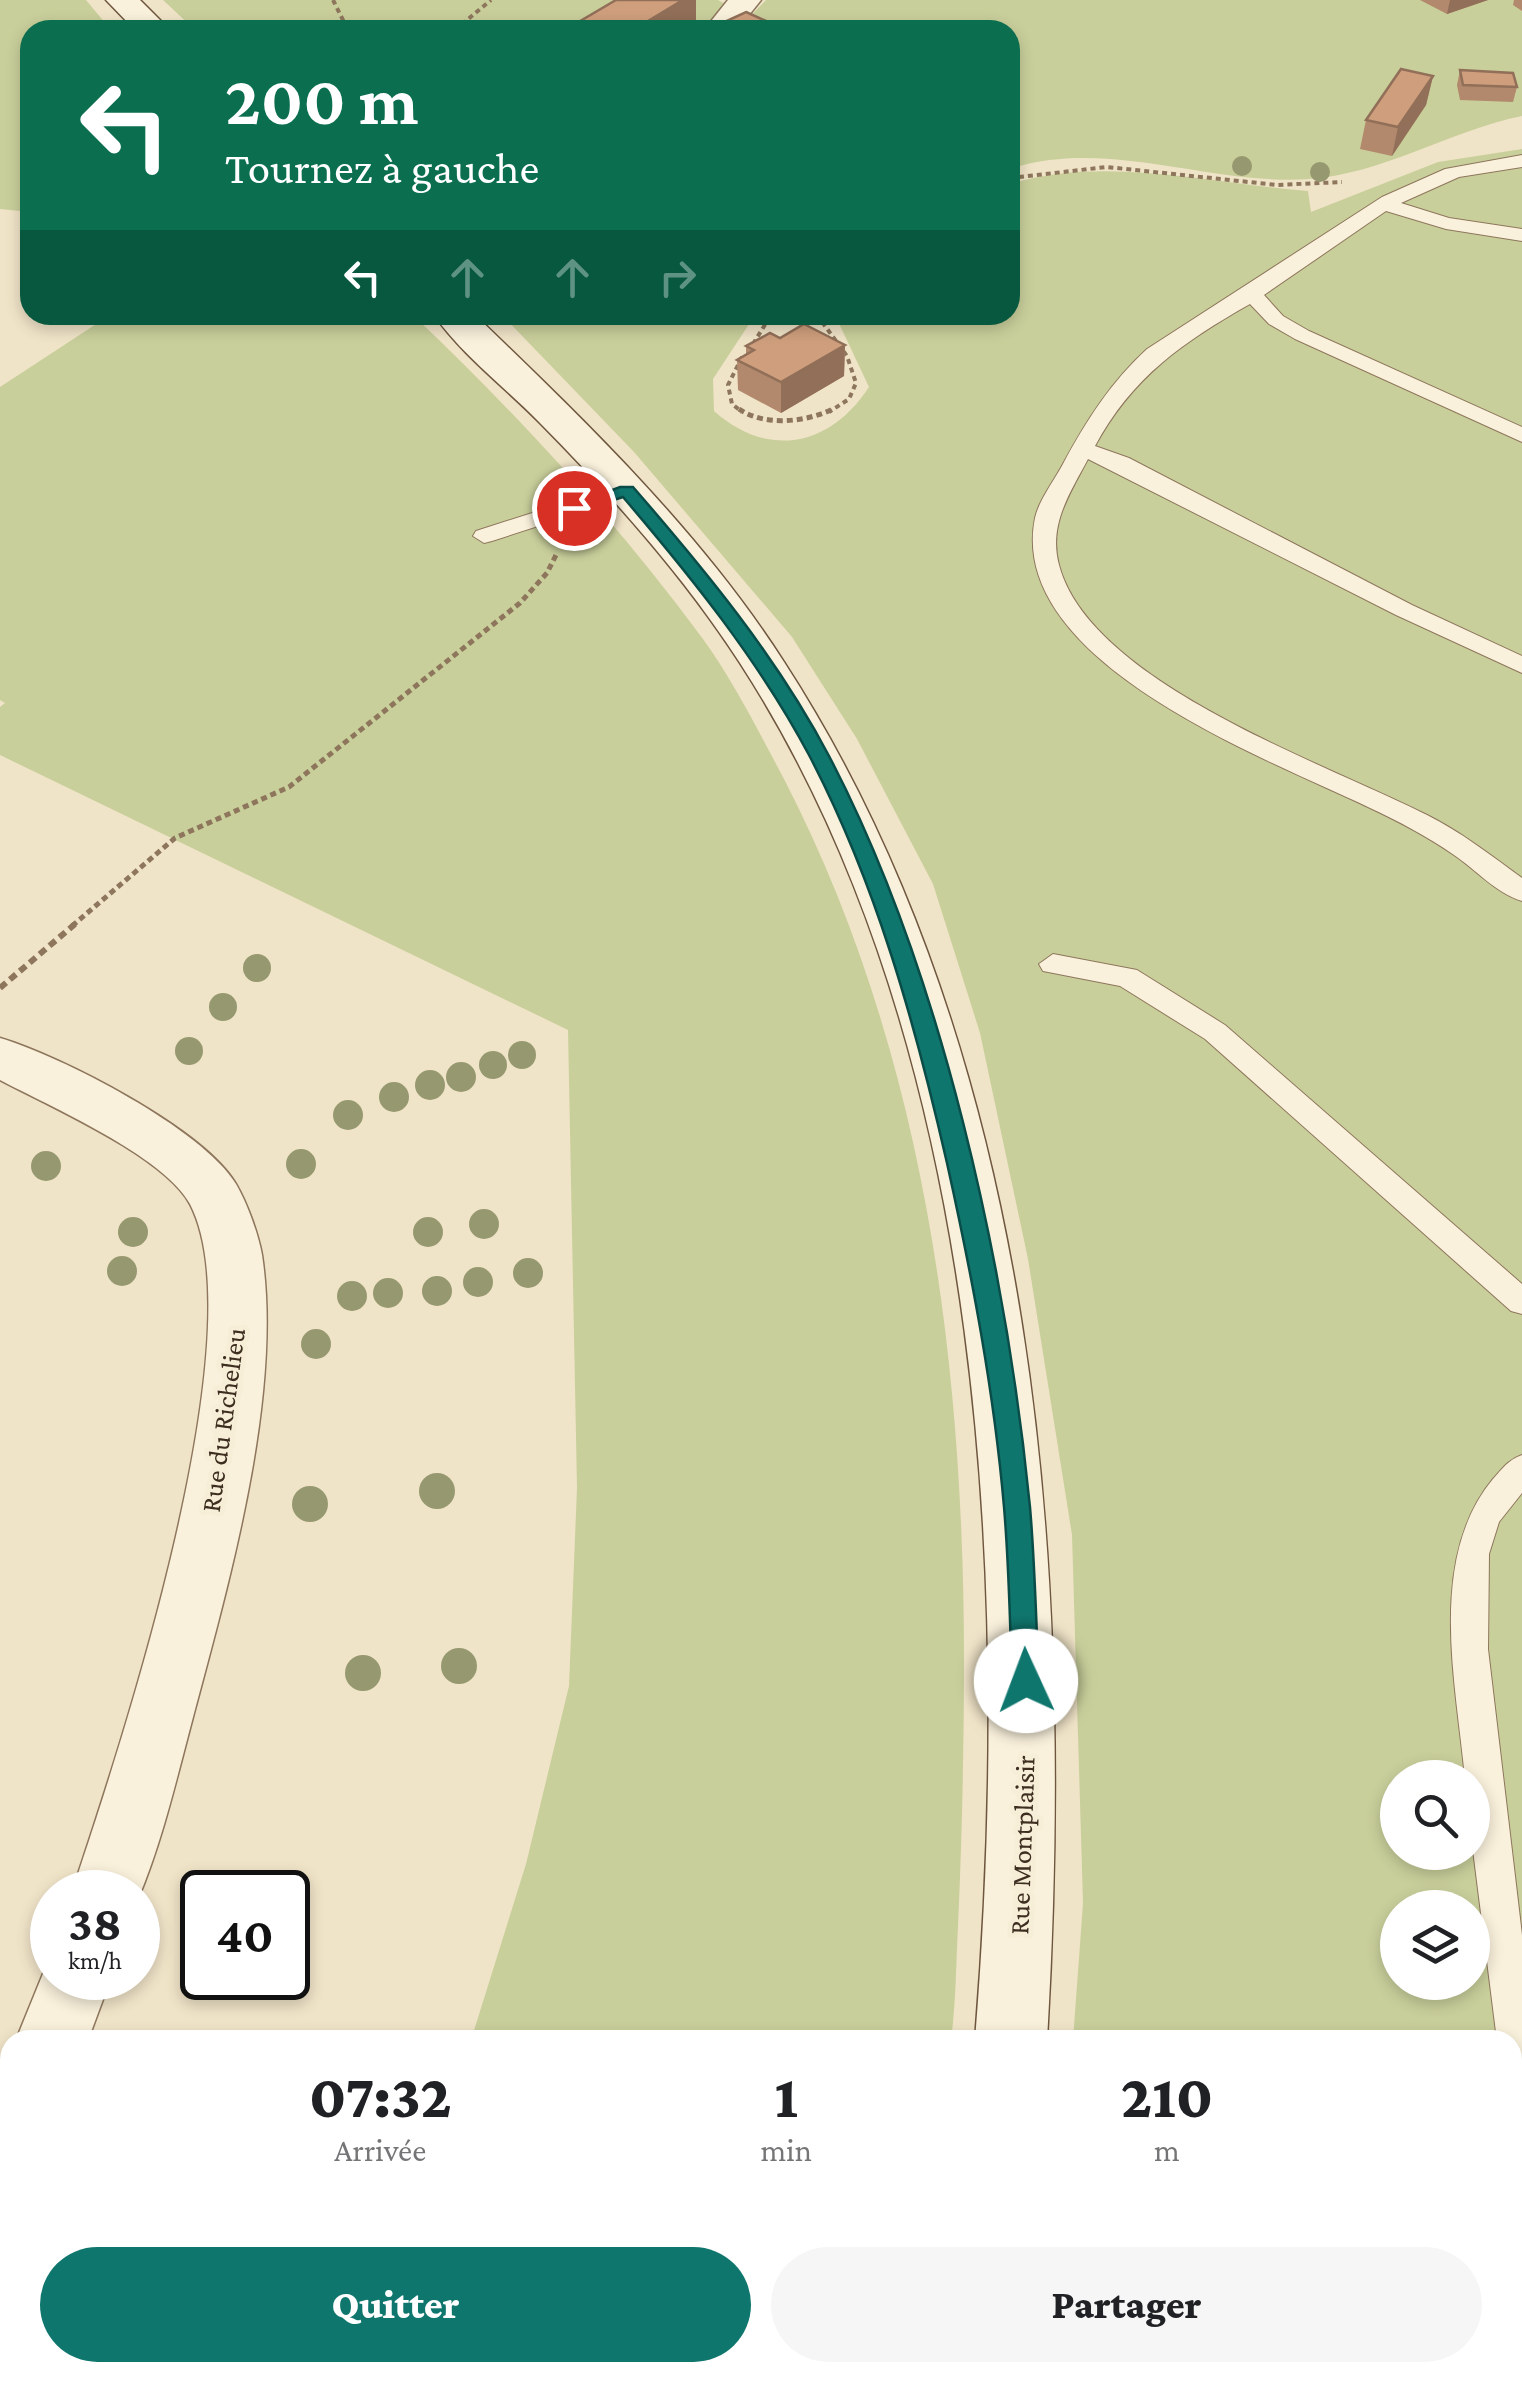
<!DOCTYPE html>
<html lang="fr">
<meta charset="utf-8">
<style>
:root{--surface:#fff;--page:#f6f6f6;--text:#202124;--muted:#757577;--accent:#0f766e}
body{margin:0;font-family:"Crimson Pro",serif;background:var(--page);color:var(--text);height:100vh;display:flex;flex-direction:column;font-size:38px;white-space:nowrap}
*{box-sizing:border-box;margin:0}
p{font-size:32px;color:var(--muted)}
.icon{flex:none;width:55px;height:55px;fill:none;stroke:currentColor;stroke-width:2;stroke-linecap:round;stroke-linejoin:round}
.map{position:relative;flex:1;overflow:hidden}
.side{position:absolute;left:0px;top:2030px;width:1522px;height:352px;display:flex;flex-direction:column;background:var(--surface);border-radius:30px 30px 0 0;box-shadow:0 5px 15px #0003}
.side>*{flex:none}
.hud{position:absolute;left:20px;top:20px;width:1000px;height:305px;border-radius:30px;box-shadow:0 5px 15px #0003;background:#0b6e4f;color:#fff;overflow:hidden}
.buttons{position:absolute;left:1380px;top:1760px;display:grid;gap:20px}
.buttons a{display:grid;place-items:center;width:110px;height:110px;border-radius:50%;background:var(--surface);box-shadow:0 5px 15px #0003;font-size:50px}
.speed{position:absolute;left:30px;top:1870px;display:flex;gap:20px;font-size:50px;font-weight:700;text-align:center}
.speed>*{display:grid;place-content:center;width:130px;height:130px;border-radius:50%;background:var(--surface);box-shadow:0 5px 15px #0003;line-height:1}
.speed small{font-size:25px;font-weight:400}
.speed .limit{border:5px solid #111;border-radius:15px;background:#fff;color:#111}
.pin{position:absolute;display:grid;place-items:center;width:85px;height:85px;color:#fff;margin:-42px;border:5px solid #fff;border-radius:50%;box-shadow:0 2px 10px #0007}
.me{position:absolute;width:110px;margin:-55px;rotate:358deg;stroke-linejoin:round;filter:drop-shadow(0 0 8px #0008)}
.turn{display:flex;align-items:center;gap:35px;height:210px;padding:0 40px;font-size:45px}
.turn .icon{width:130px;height:130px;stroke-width:2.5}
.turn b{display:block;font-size:70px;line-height:85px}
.lanes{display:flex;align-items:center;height:95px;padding:0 40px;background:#0003;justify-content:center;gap:50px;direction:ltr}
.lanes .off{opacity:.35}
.eta{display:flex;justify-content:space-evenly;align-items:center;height:170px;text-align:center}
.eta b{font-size:60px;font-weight:800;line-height:70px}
.action{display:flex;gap:20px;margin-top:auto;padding:20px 40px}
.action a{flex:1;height:115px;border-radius:60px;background:var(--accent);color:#fff;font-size:40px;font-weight:800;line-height:115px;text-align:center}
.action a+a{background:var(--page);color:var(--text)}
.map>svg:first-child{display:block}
.green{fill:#c9cf9b;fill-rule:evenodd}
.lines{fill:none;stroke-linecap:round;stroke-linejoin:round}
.lane-casing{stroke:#8d765c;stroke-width:2}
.street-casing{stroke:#8d765c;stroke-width:3}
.secondary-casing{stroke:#6f573f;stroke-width:3}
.path-far2{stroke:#8d765c;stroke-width:4;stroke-dasharray:5 4;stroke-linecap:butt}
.path-far1{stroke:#8d765c;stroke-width:5;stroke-dasharray:6 4;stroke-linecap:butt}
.path{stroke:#8d765c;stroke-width:6;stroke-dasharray:8 5;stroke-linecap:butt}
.lane{fill:#faf1dc;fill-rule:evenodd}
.street{fill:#faf1dc;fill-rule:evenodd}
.secondary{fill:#faf1dc;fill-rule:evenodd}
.tree{fill:#96986f}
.wall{fill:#b2896c}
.shaded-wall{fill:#916f58}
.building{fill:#cf9f7d;stroke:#916f58;stroke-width:2.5}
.route{fill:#0f766e;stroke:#0a4d48;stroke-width:2.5}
.labels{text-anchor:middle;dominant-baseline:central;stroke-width:10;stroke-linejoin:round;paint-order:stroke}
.street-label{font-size:28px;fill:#3d2e20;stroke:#f7eed8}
</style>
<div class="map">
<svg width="1522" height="2382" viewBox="0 0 1522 2382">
<rect width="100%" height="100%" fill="#f0e4c8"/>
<g class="green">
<polygon points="0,0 86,0 111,30 30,30 30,212 0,209"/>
<polygon points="163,0 718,0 731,7 710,30 688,26 195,30"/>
<path d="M766 0H1522V116C1449 131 1383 174 1309 179 1211 186 1106 137 1010 169V30H737Z"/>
<path d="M1522 149V2382H1037L1039 2372H1512V2040H1073L1083 1903 1072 1535 1028 1259 980 1033 933 884 857 739 792 637 634 452 502 315H755L713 379 714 411C768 459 830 447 869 387L835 315H1010V184C1105 155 1211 184 1308 191L1311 212 1438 162ZM1398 1778H1472V1852H1398ZM1398 1908H1472V1982H1398Z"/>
<path d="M110 315H413C519 416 616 521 703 639 734 682 759 732 784 779 924 1050 964 1359 964 1661 964 1750 962 1838 958 1926 956 1964 956 2003 951 2040H471L526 1864 569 1686 577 1488 568 1030 0 755V707L5 703 0 700V387Z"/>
<polygon points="368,2372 899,2372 899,2373 897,2382 365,2382"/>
</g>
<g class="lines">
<g class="lane-casing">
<g id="lane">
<path d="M1522 155V167L1459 177 1401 203 1449 218 1522 229V241L1446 229 1386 211 1264 295 1283 316 1309 331 1522 427V442L1295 339 1269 324 1250 304C1183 342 1132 377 1095 446L1129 458 1412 605 1522 656V673L1396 615 1088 459C1070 493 1048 525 1059 565 1090 683 1327 764 1427 815 1461 832 1492 856 1522 878V901C1497 894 1475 869 1454 855 1427 836 1398 821 1368 807 1268 759 1006 662 1035 518 1039 500 1054 481 1063 464 1086 421 1111 382 1147 349L1382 197 1445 169Z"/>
<polygon points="626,483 637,490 634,495 492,541 484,543 473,536 476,531"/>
<polygon points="1053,954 1137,970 1225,1025 1522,1284 1522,1314 1511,1311 1205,1039 1120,986 1043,971 1039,964"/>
<path d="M1522 1455V1493L1499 1522 1489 1554 1488 1649 1522 1935V2102L1512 2098V2040H1497L1472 1842V1778H1465C1456 1682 1427 1559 1493 1479 1503 1468 1508 1460 1522 1455Z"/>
</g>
</g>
<g class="street-casing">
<g id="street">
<polygon points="728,0 761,0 737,30 704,30"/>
<path d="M0 1038C61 1056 203 1129 236 1184 247 1203 258 1233 262 1255 283 1394 229 1582 193 1717 177 1777 162 1842 138 1899V1892H72C119 1751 258 1335 190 1204 164 1156 49 1106 0 1080Z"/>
<polygon points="51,1954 52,1978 111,1978 88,2040 16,2040"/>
<polygon points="10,2096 10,2188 0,2192 0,2100"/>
</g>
</g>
<g class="secondary-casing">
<g id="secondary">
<polygon points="106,0 140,0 170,30 135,30"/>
<path d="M434 315H475C586 422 700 531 784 662 1042 1060 1074 1579 1047 2040H975C1011 1597 989 1047 740 663 683 575 613 497 540 423 506 388 462 355 434 315Z"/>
<polygon points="928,2372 1006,2372 1004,2382 926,2382"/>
</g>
</g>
<g class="path-far2">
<polyline points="333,0 348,30"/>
<polyline points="455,30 491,0"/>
<polyline points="1010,178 1107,167 1277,185 1342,182"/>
<polyline points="817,315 847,356 856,383 849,399 829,412"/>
<polyline points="753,344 771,315"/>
<polyline points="742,357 728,385 732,404 742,412"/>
</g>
<g class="path-far1">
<path d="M739 409C765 427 806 422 833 409"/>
<polyline points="72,926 175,838 289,787 520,603 547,573 557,553"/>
</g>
<polyline class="path" points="0,988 75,924"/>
<use href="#lane" class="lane"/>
<use href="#street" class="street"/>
<use href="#secondary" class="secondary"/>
</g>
<g class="tree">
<circle cx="1242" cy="166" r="10"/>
<circle cx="1320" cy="172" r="10"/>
<circle cx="257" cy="968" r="14"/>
<circle cx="223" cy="1007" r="14"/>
<circle cx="189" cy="1051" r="14"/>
<circle cx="522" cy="1055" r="14"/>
<circle cx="493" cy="1065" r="14"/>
<circle cx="461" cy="1077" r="15"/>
<circle cx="430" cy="1085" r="15"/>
<circle cx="394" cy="1097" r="15"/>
<circle cx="348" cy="1115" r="15"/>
<circle cx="301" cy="1164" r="15"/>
<circle cx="46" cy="1166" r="15"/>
<circle cx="484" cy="1224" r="15"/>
<circle cx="133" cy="1232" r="15"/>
<circle cx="428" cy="1232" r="15"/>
<circle cx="122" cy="1271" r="15"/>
<circle cx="528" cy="1273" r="15"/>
<circle cx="478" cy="1282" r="15"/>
<circle cx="437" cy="1291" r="15"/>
<circle cx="388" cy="1293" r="15"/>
<circle cx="352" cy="1296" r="15"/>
<circle cx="316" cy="1344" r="15"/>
<circle cx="437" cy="1491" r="18"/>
<circle cx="310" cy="1504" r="18"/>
<circle cx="459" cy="1666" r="18"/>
<circle cx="363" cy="1673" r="18"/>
</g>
<g class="wall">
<polygon points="1420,0 1488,0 1447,14"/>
<polygon points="1514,0 1522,0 1522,11 1513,5"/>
<polygon points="1460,70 1517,87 1513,102 1460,100 1457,85"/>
<polygon points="1433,76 1426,105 1392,156 1360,149 1366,120"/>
<polygon points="780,338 845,345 844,376 781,413 738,390 737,360 746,355 746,346"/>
</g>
<g class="shaded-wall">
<polygon points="683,0 696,0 696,21 682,30 633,30"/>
<polygon points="1450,0 1488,0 1447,14"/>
<polygon points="1433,76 1426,105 1392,156 1398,127"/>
<polygon points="845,345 844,376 781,413 781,382"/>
</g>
<g class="building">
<polygon points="616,0 683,0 633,30 565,30"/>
<polygon points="746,12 786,30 707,30"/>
<polygon points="1401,69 1433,76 1398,127 1366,120"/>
<polygon points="1460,70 1513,73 1517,87 1463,85"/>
<polygon points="804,324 845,345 781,382 737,360 754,350 746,346 770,333 780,338"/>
</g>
<path class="route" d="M620 487H633C705 570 777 657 829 756 942 972 1006 1265 1030 1507 1035 1564 1036 1623 1039 1681L1035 1690 1026 1693 1016 1690 1012 1681C1010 1623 1009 1564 1004 1507 994 1391 972 1276 947 1163 915 1023 876 883 809 755 759 661 692 578 623 497L574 513 565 508Z"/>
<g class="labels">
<g class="street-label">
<text transform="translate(223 1420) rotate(-82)">Rue du Richelieu</text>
<text transform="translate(1022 1845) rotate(-88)">Rue Montplaisir</text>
</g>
</g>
</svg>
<div class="buttons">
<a><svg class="icon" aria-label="search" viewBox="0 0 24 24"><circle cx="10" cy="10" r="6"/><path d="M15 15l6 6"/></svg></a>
<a><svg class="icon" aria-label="layers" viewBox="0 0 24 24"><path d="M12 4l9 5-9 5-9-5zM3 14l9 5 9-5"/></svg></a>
</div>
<div class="speed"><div>38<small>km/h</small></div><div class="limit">40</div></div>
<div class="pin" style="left:574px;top:508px;background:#d93025"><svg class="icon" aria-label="arrive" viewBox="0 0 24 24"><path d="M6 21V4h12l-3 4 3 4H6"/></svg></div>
<svg class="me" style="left:1026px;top:1681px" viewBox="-20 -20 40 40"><circle r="19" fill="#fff"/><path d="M0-13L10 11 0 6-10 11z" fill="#0f766e"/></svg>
<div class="hud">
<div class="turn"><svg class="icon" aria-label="left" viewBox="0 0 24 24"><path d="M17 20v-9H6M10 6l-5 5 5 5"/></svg><div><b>200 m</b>Tournez à gauche</div></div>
<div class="lanes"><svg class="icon" aria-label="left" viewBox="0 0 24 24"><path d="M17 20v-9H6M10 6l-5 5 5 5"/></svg><svg class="icon off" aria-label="ahead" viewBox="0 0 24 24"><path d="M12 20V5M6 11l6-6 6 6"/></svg><svg class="icon off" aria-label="ahead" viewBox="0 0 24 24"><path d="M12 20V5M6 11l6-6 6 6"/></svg><svg class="icon off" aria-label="right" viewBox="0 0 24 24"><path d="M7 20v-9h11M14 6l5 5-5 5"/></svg></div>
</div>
<section class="side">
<div class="eta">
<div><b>07:32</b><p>Arrivée</p></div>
<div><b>1</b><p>min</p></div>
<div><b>210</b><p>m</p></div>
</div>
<div class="action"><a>Quitter</a><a>Partager</a></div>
</section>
</div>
